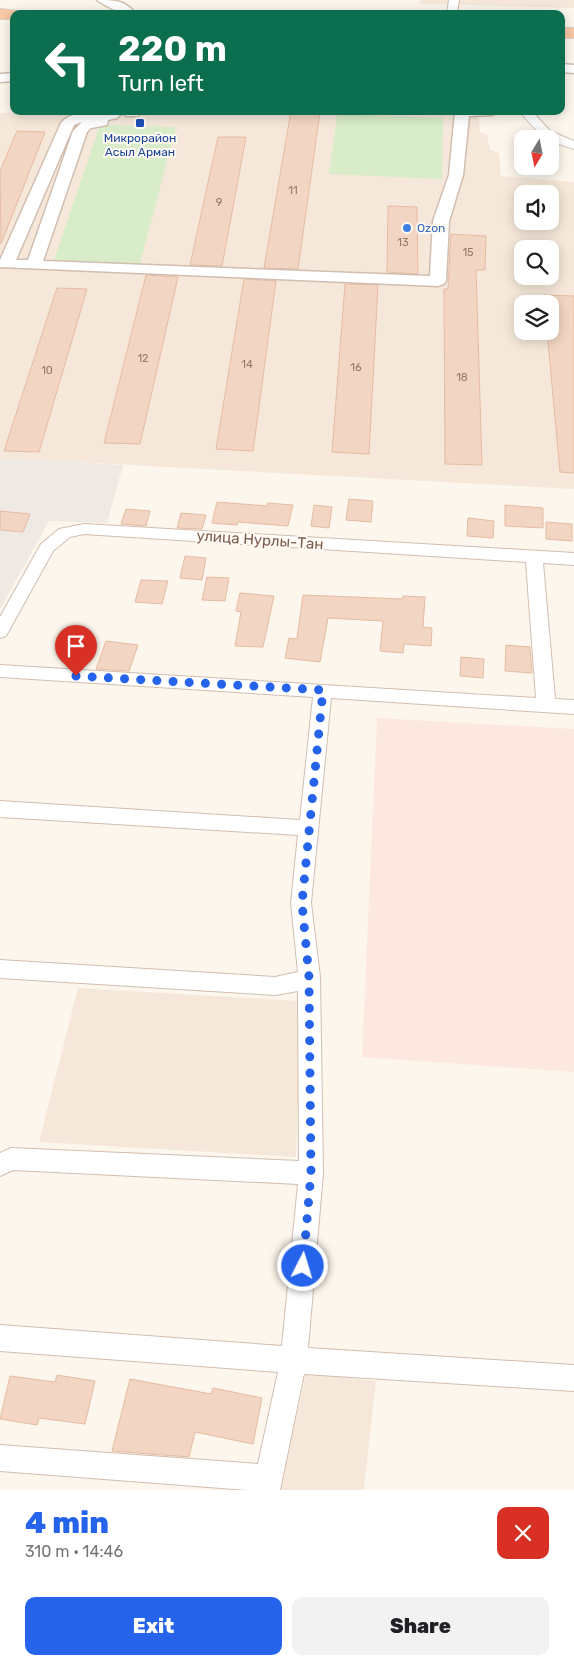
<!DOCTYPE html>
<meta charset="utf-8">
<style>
:root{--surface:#fff;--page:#f2f2f2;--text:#202124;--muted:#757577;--accent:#2563eb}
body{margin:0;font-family:Rubik,sans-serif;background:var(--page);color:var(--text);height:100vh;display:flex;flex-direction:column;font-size:19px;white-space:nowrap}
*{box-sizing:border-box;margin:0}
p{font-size:16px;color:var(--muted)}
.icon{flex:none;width:28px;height:28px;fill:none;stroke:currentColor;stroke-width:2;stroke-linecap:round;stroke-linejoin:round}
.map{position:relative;height:1490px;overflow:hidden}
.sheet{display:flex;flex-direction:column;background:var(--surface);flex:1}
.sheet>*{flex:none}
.banner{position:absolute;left:10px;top:10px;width:555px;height:105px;border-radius:10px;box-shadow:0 2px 12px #0003;background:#0b6e4f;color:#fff;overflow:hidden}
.needle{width:32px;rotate:190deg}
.tools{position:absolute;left:514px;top:130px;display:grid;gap:10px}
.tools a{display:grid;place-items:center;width:45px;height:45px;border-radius:10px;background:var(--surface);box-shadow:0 2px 12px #0003;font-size:25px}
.pin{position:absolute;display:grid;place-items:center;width:42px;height:42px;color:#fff;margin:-51px -21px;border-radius:50% 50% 50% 0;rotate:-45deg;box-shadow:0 0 5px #0007}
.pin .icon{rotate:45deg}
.me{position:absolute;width:55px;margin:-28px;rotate:5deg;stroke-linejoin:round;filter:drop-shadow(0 0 4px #0008)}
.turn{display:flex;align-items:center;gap:18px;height:105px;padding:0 25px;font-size:22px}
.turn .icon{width:65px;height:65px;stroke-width:2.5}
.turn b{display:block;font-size:35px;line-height:42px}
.round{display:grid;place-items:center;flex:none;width:52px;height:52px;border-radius:10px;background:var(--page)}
.head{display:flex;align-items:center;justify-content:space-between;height:85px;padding:0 25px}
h1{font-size:30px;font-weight:800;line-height:38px;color:var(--accent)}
.cta{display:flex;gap:10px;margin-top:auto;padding:10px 25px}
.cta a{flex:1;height:58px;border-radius:10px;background:var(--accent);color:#fff;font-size:20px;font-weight:800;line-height:58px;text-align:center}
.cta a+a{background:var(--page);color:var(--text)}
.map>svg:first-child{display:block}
.residential{fill:#f5e8da;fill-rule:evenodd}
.commercial{fill:#fde8e0}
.industrial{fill:#efe9e4}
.green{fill:#d8ecc9}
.building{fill:#f3d5c3;stroke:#e6bba3}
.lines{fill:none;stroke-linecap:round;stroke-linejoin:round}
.minor-casing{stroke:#d1beb0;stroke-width:2}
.tertiary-casing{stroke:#d1beb0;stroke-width:3}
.secondary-casing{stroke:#d6c0b0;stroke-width:3}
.trunk-casing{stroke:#dad1cd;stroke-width:2}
.minor{fill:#fff;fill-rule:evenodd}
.tertiary{fill:#fff;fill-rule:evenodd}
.secondary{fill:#fff;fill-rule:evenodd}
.trunk{fill:#f9c8a4;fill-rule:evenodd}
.route{stroke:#2563eb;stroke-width:9;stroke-dasharray:0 16.2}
.transit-dot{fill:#1a4fb4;stroke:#fffaf3;stroke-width:2}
.shop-dot{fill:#3f7fe0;stroke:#fffaf3;stroke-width:2}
.labels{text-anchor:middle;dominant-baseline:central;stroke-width:4;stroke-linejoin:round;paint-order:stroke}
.far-number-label{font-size:11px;fill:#987a6a}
.far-transit-label{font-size:12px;fill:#164399;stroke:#fffaf3}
.far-shop-label{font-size:12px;fill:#366cbe;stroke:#fffaf3;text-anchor:start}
.street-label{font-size:15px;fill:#7a5c4d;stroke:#fffaf3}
</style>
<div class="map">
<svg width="574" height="1490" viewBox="0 0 574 1490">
<rect width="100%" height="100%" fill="#fdf6ec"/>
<g class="residential">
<polygon points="420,0 574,0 574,8 419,4"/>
<path d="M86 111H478L480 132 487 135 490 150 499 153 501 176 574 182V489L0 458V113ZM522 194H550V221H522ZM522 249H550V276H522ZM522 304H550V331H522Z"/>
<polygon points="78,988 301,1001 296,1157 39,1142"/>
<polygon points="306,1374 376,1381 364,1490 280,1490"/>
</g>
<polygon class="commercial" points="377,718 574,729 574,1072 362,1057"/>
<polygon class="industrial" points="0,458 123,465 107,523 49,521 0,609"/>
<g class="green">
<polygon points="337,114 443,118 442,179 329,174"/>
<polygon points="100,125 176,127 140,264 54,260"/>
</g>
<g class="building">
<polygon points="291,111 320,112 298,269 264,268"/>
<polygon points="17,131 45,132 1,244 0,171"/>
<polygon points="218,137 246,137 222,266 190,265"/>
<polygon points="388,206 417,207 418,274 387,272"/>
<polygon points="451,234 486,236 485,270 476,270 482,465 445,464 444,289 448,289"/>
<polygon points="146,275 178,277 140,444 104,443"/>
<polygon points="244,279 276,281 253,451 216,449"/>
<polygon points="345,284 378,285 369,454 332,452"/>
<polygon points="57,288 87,289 39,452 4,451"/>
<polygon points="544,295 574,296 574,473 560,472 547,331 550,331 550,304 545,304"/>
<polygon points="349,499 373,501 371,522 346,520"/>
<polygon points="217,502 267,506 268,503 293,505 288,526 238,522 237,525 212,523"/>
<polygon points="314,505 332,507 329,528 311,526"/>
<polygon points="505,505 543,508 543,528 505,526"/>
<polygon points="126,509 150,511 146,526 121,524"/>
<polygon points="0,511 30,514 23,532 0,530"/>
<polygon points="181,513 206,515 202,529 177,528"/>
<polygon points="468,518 494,521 493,538 467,536"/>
<polygon points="546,522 572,524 572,541 546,539"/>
<polygon points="185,556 206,558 202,580 180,578"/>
<polygon points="207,577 229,578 225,601 202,600"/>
<polygon points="141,580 168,581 162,604 135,602"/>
<polygon points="240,593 274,596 263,647 235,646 241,612 236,611"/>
<polygon points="303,595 403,599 403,596 425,597 423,627 432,628 431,646 404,644 403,653 380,651 383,621 328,618 320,662 285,658 289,638 297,639"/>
<polygon points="106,641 138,645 129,671 96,669"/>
<polygon points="506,645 530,647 532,673 505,671"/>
<polygon points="461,657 484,659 483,678 460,676"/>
<polygon points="57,1375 95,1381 85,1424 39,1418 37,1425 0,1419 10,1376 55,1382"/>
<polygon points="130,1379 211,1394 213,1388 262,1398 253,1444 195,1432 189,1457 112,1451"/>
</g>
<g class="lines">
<g class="minor-casing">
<g id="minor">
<polygon points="449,0 459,0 457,14 447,14"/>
<path d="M520 111H532L550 131 574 141V149C549 142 536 133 520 111Z"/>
<polygon points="84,524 574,553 574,565 543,563 555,699 574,700 574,714 331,698 311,903 320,977 323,1173 308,1348 574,1365 574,1391 304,1374 280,1490 247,1490 0,1471 0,1445 258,1464 278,1372 0,1351 0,1325 282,1346 298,1184 13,1170 0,1176 0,1153 11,1148 299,1161 298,991 275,995 0,978 0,960 275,977 298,972 291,903 298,835 0,817 0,801 300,820 313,697 0,677 0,665 536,698 526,562 84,534 70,537 53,551 6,636 0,638 0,617 41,544 59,529"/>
</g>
</g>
<g class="tertiary-casing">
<g id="tertiary">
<polygon points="561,64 574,65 574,73 561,72"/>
<polygon points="14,73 14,81 0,82 0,74"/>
<path d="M108 111H124L117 118 108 120 107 125 91 128 87 132 43 261 430 276 433 221 449 175 455 112 499 111 492 115 469 116 463 175 449 221 446 281 444 284 438 286 0 267V260L61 123C73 108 93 117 108 111ZM82 122 73 131 28 260H16L74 125Z"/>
</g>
</g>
<g class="secondary-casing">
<g id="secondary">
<path d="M97 0C114 0 125 0 136 14 132 14 127 15 123 14 120 13 99 2 97 0Z"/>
<polygon points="124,111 140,111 138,116 126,116"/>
</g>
</g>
<g class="trunk-casing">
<g id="trunk">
<polygon points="0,9 19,11 21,14 14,14 14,19 0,19"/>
<rect x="561" y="28" width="13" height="10"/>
</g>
</g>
<use href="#minor" class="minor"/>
<use href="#tertiary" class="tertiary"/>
<use href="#secondary" class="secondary"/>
<use href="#trunk" class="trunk"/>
</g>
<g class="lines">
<polyline class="route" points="76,676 323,690 302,903 309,977 311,1173 303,1266"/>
</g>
<rect class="transit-dot" x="135" y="118" width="10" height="10" rx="2.5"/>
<circle class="shop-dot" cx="407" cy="228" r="5"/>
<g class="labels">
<g class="far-number-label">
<text x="293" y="190">11</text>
<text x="219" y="202">9</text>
<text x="403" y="242">13</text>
<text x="468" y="252">15</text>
<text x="143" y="358">12</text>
<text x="247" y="364">14</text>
<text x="356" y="367">16</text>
<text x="47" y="370">10</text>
<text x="462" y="377">18</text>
</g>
<g class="far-transit-label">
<text x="140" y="138">Микрорайон<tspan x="140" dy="14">Асыл Арман</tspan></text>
</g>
<g class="far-shop-label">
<text x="417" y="228">Ozon</text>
</g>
<g class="street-label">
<text transform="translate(260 540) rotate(4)">улица Нурлы-Тан</text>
</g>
</g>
</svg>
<div class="tools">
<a><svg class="needle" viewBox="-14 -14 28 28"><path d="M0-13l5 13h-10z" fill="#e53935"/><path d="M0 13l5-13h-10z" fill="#757577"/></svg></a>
<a><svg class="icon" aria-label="sound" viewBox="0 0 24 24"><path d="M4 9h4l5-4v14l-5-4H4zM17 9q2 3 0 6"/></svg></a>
<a><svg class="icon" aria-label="search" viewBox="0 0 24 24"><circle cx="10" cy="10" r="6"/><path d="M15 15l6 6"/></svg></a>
<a><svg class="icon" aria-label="layers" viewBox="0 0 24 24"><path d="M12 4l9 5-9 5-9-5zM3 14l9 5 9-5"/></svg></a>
</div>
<div class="pin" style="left:76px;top:676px;background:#d93025"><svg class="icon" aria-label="arrive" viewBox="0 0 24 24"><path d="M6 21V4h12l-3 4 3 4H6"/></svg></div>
<svg class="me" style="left:303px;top:1266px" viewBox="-20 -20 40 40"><circle r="17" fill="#2563eb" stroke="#fff" stroke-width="3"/><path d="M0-11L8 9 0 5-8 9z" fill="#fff"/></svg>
<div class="banner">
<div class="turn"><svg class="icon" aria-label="left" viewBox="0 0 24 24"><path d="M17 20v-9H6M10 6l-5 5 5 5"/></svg><div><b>220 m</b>Turn left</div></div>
</div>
</div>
<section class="sheet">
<div class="head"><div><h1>4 min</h1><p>310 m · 14:46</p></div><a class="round" style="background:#d93025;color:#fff"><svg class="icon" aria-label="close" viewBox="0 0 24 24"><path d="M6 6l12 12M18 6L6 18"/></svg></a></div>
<div class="cta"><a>Exit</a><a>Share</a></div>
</section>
